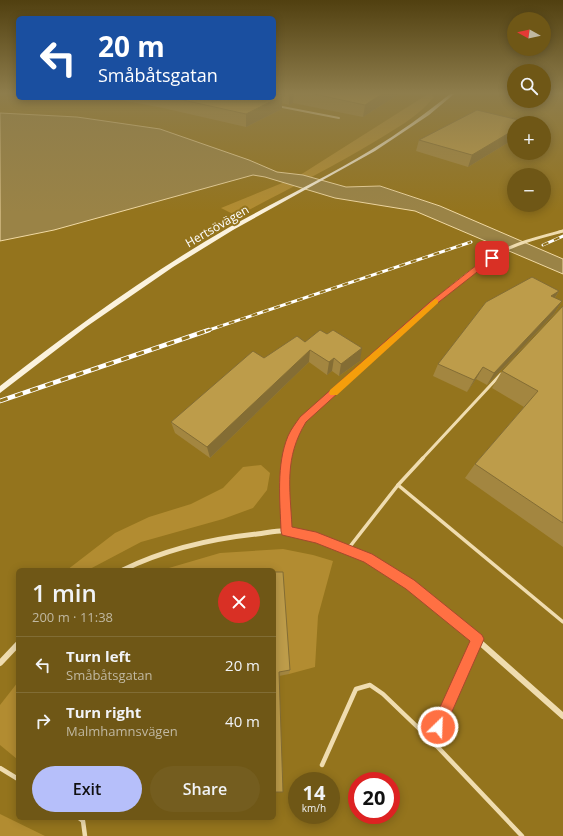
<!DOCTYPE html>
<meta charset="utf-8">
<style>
:root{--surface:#6f5716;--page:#745d1f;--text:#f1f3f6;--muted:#c0b8a1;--line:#816d35;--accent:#b6bffa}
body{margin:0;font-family:"Open Sans",sans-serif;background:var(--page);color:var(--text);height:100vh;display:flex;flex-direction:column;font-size:15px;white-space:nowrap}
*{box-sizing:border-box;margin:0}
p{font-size:13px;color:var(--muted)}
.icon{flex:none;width:22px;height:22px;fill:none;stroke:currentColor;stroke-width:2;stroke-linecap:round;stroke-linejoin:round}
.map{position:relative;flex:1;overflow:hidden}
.sheet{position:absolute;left:16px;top:568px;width:260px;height:252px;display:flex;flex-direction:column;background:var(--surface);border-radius:6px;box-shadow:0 2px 10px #0003}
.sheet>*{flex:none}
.guide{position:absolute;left:16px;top:16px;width:260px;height:84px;border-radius:6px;box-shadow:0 2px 10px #0003;background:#1a4fa0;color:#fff;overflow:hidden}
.needle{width:26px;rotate:278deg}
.tools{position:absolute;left:507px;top:12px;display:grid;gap:8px}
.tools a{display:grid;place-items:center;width:44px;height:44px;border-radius:50%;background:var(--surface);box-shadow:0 2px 10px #0003;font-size:20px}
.speed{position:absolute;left:288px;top:772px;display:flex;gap:8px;font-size:20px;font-weight:700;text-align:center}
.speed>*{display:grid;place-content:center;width:52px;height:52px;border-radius:50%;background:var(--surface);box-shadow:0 2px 10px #0003;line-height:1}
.speed small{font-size:10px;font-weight:400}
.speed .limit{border:6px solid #d22;background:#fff;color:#111}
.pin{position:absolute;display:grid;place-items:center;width:34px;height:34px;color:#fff;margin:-17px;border-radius:8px;box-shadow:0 2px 6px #0006}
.me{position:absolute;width:44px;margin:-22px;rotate:24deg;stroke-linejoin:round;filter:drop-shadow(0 0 3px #0008)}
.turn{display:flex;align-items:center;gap:14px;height:84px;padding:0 16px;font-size:18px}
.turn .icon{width:52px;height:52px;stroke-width:2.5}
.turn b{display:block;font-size:28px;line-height:34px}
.round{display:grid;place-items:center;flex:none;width:42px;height:42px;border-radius:21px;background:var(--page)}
.headline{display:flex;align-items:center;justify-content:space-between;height:68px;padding:0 16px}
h1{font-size:24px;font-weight:600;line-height:30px}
.cta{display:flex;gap:8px;margin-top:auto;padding:8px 16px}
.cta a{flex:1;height:46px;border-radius:24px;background:var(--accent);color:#111;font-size:16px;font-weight:600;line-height:46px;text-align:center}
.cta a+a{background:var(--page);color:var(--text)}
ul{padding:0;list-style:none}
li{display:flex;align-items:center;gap:12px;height:56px;padding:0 16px;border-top:1px solid var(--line)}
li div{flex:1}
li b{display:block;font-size:15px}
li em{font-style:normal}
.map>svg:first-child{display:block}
.green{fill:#b28c31}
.water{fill:#9a8346;stroke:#f1d9a3}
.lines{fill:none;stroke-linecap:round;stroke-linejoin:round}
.lane-far2{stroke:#efdcaf;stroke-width:3}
.lane-far1{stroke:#efdcaf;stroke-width:3.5}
.lane{stroke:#efdcaf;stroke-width:4.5}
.street-far5{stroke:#efdcaf;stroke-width:2}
.street-far4{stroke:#efdcaf;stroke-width:2.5}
.street-far3{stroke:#efdcaf;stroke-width:3}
.street-far2{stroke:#efdcaf;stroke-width:4}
.street-far1{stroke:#efdcaf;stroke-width:5}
.street{stroke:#efdcaf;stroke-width:6}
.secondary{fill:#fbf2dd;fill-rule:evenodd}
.rail-far1-casing{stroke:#fff;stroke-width:3}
.rail-casing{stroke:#fff;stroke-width:4.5}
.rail-far1{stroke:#94741d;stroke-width:2;stroke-dasharray:6;stroke-linecap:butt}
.rail{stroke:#94741d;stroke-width:3;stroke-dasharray:8;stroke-linecap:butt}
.wall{fill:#a38640}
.shaded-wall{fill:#846d34}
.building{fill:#bd9c4a;stroke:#846d34}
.route{fill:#ff7043;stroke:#a6492c}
.slow{fill:#f59e0b}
.labels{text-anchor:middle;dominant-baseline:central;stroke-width:4;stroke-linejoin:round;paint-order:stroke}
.far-street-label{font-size:12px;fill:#fff;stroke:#94741d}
</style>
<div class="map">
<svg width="563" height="836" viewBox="0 0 563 836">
<rect width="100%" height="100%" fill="#94741d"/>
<g class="green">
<path d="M428 94H433L432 96 434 97C418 117 395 129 374 142 329 169 283 192 237 216L221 208 297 177Z"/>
<polygon points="261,465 270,473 267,490 253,508 223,519 141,542 88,570 67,570 115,533 149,517 191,504 223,488 243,467"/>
<polygon points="283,549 313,555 333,561 318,616 315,667 289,674 283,581 274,581 274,570 162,570 220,553"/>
<polygon points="18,682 18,757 17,759 0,745 0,705"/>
<polygon points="0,814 45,836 0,836"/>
</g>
<polygon class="water" points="0,113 77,117 160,129 249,160 277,172 303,175 346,187 380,186 440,206 563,259 563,274 415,211 335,198 265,177 253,175 54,230 0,241"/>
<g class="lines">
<polyline class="lane-far2" points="422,459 501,374"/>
<g class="lane-far1">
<polyline points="423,458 398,485 563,622"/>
<polyline points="348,549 398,485"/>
</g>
<g class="lane">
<polyline points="432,741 477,641"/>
<polyline points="322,765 356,689 370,685 383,694 432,741 522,836"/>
<polyline points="0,768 18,779"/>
<polyline points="79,818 83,821 85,836"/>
</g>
<polyline class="street-far5" points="277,106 339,118"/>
<polyline class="street-far4" points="559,232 563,231"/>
<path class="street-far3" d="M401 331C430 306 466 271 499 253 519 242 541 237 563 231"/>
<polyline class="street-far2" points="286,459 293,436 303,420 403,330"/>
<g class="street-far1">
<polyline points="286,531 284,483 286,458"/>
<path d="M123 570C166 549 210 539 257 534 267 533 278 530 287 531 311 535 347 548 368 558 402 575 430 601 459 624"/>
</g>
<g class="street">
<polyline points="458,623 563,716"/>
<polyline points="0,663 18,644"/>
</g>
<path class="secondary" d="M450 94H454L429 115 375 151 233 230 173 267 86 327 0 393V386C73 329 148 274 228 228 276 201 325 178 371 150 399 133 425 114 450 94Z"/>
<g class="rail-far1-casing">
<g id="rail-far1">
<polyline points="543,245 563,236"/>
<polyline points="206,331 471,242"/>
</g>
</g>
<g class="rail-casing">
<polyline id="rail" points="0,401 209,330"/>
</g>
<use href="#rail-far1" class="rail-far1"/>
<use href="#rail" class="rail"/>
</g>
<g class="wall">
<polygon points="274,94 399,94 363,117 293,103 289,105 282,103 282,98 282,109 246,127 163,108 111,98 274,98"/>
<polygon points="477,110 527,122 527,123 514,123 514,139 468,167 416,151 419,140"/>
<polygon points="559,291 555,298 562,301 554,314 487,385 476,379 467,392 433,376 438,364"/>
<polygon points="563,306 563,547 465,478 475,464 524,407 492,388 502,371"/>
<polygon points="305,342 360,361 339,376 332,371 327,375 309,362 210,458 175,433 171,422 264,358"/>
<polygon points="283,572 290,670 289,674 279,676 274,792"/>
</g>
<g class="shaded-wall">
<polygon points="274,94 282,94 282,109 246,127 246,114"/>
<polygon points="289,94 294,94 293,103 289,105"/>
<polygon points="382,94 399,94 363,117 365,105"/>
<polygon points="514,130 514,139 468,167 472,155"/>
<polygon points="559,291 551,304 551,296"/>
<polygon points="562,301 554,314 487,385 494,373"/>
<polygon points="362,348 360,361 339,376 341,364"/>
<polygon points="310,350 309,362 210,458 207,447"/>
<polygon points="334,358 332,371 327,375 329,362"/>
<polygon points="483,367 476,379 467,392 474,380"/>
</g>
<g class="building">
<polygon points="274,94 282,96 246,114 174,98 274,98"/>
<polygon points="314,94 382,94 365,105"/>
<polygon points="477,110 527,122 525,123 514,123 514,130 472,155 419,140"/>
<polygon points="532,277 559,291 551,296 562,301 494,373 483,367 474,380 438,364 486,302"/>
<polygon points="563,306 563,523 475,464 538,391 502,371"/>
<polygon points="320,330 327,334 333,330 362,348 341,364 334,358 329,362 310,350 207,447 171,422 253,351 264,358 297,336 305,342"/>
<polygon points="274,572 283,572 290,670 279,672 283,792 274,792"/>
</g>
<linearGradient id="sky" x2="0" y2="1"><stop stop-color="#514010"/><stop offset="0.44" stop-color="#8e7d4c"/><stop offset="1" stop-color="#8e7d4c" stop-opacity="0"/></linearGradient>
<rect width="563" height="212" fill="url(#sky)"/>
<path class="route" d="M490 256 495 258 435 305 306 422C284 458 290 488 292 527L316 532 372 554 414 580 482 635 484 639 443 732 438 734 433 732 431 727 470 641 406 589 364 562 316 543 282 535 281 531C280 500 276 465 288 436 291 429 296 423 300 417L430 302 473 268Z"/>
<polygon class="slow" points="435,299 438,300 438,303 337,395 330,395 329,393 330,390"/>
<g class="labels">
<g class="far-street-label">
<text transform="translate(217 226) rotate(-30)">Hertsövägen</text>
</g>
</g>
</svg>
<div class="tools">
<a><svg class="needle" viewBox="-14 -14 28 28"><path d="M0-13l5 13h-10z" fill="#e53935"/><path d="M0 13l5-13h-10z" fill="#c0b8a1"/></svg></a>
<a><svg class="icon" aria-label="search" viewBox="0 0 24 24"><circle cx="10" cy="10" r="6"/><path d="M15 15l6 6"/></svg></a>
<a>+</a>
<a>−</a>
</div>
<div class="speed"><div>14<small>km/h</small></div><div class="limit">20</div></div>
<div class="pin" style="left:492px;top:258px;background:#d93025"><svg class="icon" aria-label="arrive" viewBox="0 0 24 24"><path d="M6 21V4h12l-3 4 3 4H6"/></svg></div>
<svg class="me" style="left:438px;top:727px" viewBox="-20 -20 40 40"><circle r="17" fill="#ff7043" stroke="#fff" stroke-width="3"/><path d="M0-11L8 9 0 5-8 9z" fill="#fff"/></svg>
<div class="guide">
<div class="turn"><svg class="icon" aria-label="left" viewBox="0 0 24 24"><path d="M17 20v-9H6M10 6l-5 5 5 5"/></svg><div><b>20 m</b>Småbåtsgatan</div></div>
</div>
<section class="sheet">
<div class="headline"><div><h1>1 min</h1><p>200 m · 11:38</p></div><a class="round" style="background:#d93025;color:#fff"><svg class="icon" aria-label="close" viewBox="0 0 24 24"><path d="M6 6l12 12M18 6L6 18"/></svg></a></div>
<ul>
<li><svg class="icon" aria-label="left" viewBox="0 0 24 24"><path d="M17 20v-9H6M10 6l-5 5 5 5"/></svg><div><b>Turn left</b><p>Småbåtsgatan</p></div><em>20 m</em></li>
<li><svg class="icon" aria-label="right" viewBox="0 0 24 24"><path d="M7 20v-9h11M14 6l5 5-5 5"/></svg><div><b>Turn right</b><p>Malmhamnsvägen</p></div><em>40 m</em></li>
</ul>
<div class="cta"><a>Exit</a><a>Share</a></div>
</section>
</div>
